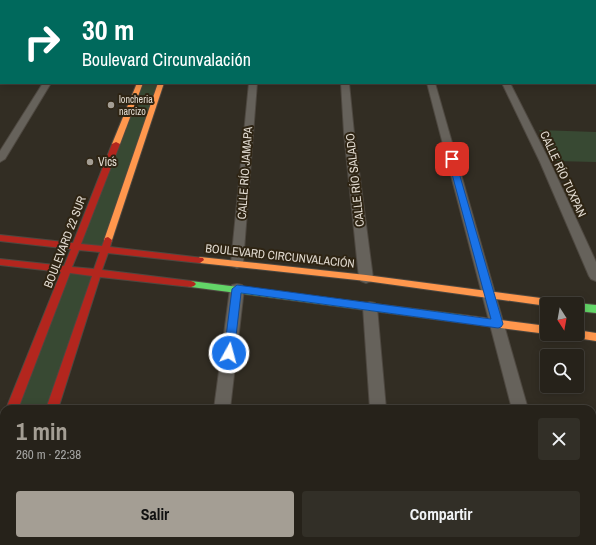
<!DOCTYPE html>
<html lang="es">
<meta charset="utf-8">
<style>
:root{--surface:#26221a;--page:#322f27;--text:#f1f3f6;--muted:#a4a4a2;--line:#423f39;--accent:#a49e94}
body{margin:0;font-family:"Archivo Narrow",sans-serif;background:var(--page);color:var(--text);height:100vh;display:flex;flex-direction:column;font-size:15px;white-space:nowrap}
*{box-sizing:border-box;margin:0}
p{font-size:13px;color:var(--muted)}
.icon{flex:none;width:22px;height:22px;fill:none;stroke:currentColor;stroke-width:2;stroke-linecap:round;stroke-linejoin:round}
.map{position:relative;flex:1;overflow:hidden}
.sheet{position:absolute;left:0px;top:405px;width:596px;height:140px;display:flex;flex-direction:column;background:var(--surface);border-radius:12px 12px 0 0;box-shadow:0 2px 10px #0003,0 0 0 1px var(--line)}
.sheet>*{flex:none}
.hud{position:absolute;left:0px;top:0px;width:596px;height:84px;box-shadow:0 2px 10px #0003,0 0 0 1px var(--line);background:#00695c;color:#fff;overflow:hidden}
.needle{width:26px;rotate:169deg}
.buttons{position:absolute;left:540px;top:297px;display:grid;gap:8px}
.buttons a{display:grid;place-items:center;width:44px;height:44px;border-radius:4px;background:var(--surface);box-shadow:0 2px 10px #0003,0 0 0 1px var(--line);font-size:20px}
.pin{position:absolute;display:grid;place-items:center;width:34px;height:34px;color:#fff;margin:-17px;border-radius:8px;box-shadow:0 2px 6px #0006}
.me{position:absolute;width:44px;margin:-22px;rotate:7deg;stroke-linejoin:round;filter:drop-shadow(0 0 3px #0008)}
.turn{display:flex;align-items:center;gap:14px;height:84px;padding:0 16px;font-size:18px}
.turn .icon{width:52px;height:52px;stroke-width:2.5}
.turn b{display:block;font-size:28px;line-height:34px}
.round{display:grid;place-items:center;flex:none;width:42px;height:42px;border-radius:4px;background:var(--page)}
.headline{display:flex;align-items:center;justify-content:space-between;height:68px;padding:0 16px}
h1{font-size:24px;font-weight:700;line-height:30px;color:var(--accent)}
.cta{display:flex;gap:8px;margin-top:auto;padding:8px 16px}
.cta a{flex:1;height:46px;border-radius:4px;background:var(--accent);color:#111;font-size:16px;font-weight:700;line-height:46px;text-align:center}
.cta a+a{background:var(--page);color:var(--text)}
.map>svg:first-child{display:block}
.green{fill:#384933}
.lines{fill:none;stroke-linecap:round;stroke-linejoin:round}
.street-casing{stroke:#4e4840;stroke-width:2}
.fast-casing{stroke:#4e4840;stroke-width:2}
.slow-casing{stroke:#4e4840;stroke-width:2}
.jam-casing{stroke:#4e4840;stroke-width:2}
.street{fill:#66625b;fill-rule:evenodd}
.fast{fill:#63d668;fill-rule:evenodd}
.slow{fill:#ff974d;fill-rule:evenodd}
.jam{fill:#b3261e;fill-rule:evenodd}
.wall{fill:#433a3a}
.building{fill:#4e4443;stroke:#37302f}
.route{fill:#1a73e8;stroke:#114b97}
.poi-dot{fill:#a49e94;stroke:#2e2413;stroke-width:1.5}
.labels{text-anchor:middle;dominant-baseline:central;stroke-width:4;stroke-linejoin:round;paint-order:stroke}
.far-poi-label{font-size:10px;fill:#e2dbd1;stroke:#2e2413;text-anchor:start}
.poi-label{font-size:12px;fill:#e2dbd1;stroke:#2e2413;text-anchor:start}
.street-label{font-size:12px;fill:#e2dbd1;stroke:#2e2413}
</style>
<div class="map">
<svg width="596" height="545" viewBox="0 0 596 545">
<rect width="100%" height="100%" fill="#322d23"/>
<g class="green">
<polygon points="140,83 161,83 102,253 74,249"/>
<polygon points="539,130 596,132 596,162 554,161"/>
<polygon points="67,268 96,272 50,409 11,409"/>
<polygon points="4,427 4,541 0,545 0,437"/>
</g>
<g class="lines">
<g class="street-casing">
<g id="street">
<polygon points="92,0 108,0 109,1 93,1"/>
<rect x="595" y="52" width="1" height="4"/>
<polygon points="595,75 596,76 596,82 595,81"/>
<polygon points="43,83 51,83 5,159 0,162 0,151"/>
<polygon points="249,83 257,83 243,263 242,266 237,268 232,266 231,263"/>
<polygon points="341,83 349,83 354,133 373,278 371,281 366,283 361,281 359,278 344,133"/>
<polygon points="427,83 435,83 528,409 512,409"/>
<polygon points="502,83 510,83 550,162 596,262 596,281 591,279 589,276 540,162"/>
<polygon points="237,284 242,285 244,289 230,409 214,409 230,289 232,285"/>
<polygon points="370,302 375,303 377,307 386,409 370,409 363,307 365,303"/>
<rect x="197" y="541" width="18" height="4"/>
<polygon points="379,541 397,541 398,545 380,545"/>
<polygon points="546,541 564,541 565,545 547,545"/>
</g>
</g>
<g class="fast-casing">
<g id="fast">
<rect x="595" y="60" width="1" height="4"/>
<polygon points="191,281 463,315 466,316 468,319 466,322 463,323 191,287 188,286 186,284 188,282"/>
<polygon points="577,303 596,305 596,313 577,311 577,304 575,304"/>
</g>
</g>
<g class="slow-casing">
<g id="slow">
<polygon points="137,83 143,83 120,144 116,146 112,144"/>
<polygon points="158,83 164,83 112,240 111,242 105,242 104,240"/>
<polygon points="200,257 366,275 556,300 559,301 561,304 547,304 547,306 366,281 200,263 196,260"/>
<polygon points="463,315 547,326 547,334 463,323 460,322 458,319 460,316"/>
<polygon points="577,330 596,333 596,341 570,337 569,334 577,334"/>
<polygon points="4,424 4,443 0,444 0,425"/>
</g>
</g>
<g class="jam-casing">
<g id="jam">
<rect x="46" y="0" width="13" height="1"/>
<path d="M116 142 120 144 81 244 102 246 105 238 108 237 112 240 110 247 203 258 204 260 200 263 108 253 102 270 191 281 194 282 196 284 194 286 191 287 100 277 58 409H46L92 276 70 273 18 409H6L61 272 0 265V259L64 266 71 249 0 241V235L73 243 112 144ZM79 250 100 252 94 269 72 267Z"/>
<polygon points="4,536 4,541 15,541 14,545 0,545"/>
</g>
</g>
<use href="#street" class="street"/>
<use href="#fast" class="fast"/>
<use href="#slow" class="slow"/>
<use href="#jam" class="jam"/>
</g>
<rect class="wall" x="332" y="0" width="69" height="1"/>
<polygon class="building" points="353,0 400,0 400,1 363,1"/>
<polygon class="route" points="452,156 455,159 503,324 501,327 498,328 241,293 234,353 232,356 229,357 225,356 224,353 232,289 237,285 491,319 448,159"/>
<g class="poi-dot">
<circle cx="111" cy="105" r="4"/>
<circle cx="90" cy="162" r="4"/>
</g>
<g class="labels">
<g class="far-poi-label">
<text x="119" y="99">loncheria<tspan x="119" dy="12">narcizo</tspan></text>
</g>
<g class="poi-label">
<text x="98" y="162">Vic´s</text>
</g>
<g class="street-label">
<text transform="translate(245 173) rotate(-86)">CALLE RÍO JAMAPA</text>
<text transform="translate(563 174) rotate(65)">CALLE RÍO TUXPAN</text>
<text transform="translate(355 180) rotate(-96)">CALLE RÍO SALADO</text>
<text transform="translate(65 242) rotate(-69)">BOULEVARD 22 SUR</text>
<text transform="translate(280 256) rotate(6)">BOULEVARD CIRCUNVALACIÓN</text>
</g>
</g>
</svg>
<div class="buttons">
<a><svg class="needle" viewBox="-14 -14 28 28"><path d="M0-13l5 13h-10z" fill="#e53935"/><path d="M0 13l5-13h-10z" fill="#a4a4a2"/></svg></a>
<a><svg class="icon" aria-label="search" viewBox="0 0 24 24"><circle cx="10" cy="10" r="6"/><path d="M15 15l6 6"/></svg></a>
</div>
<div class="pin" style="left:452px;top:159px;background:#d93025"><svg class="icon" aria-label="arrive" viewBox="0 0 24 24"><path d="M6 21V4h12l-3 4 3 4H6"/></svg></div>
<svg class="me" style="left:229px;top:353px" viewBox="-20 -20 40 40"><circle r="17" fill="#1a73e8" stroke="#fff" stroke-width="3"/><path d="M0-11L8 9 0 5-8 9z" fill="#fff"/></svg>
<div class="hud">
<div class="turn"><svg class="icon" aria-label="right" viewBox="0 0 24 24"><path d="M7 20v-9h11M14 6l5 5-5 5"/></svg><div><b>30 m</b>Boulevard Circunvalación</div></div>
</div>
<section class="sheet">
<div class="headline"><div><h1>1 min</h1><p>260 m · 22:38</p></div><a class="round"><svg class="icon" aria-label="close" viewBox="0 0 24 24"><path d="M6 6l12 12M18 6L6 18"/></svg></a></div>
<div class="cta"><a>Salir</a><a>Compartir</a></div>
</section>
</div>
